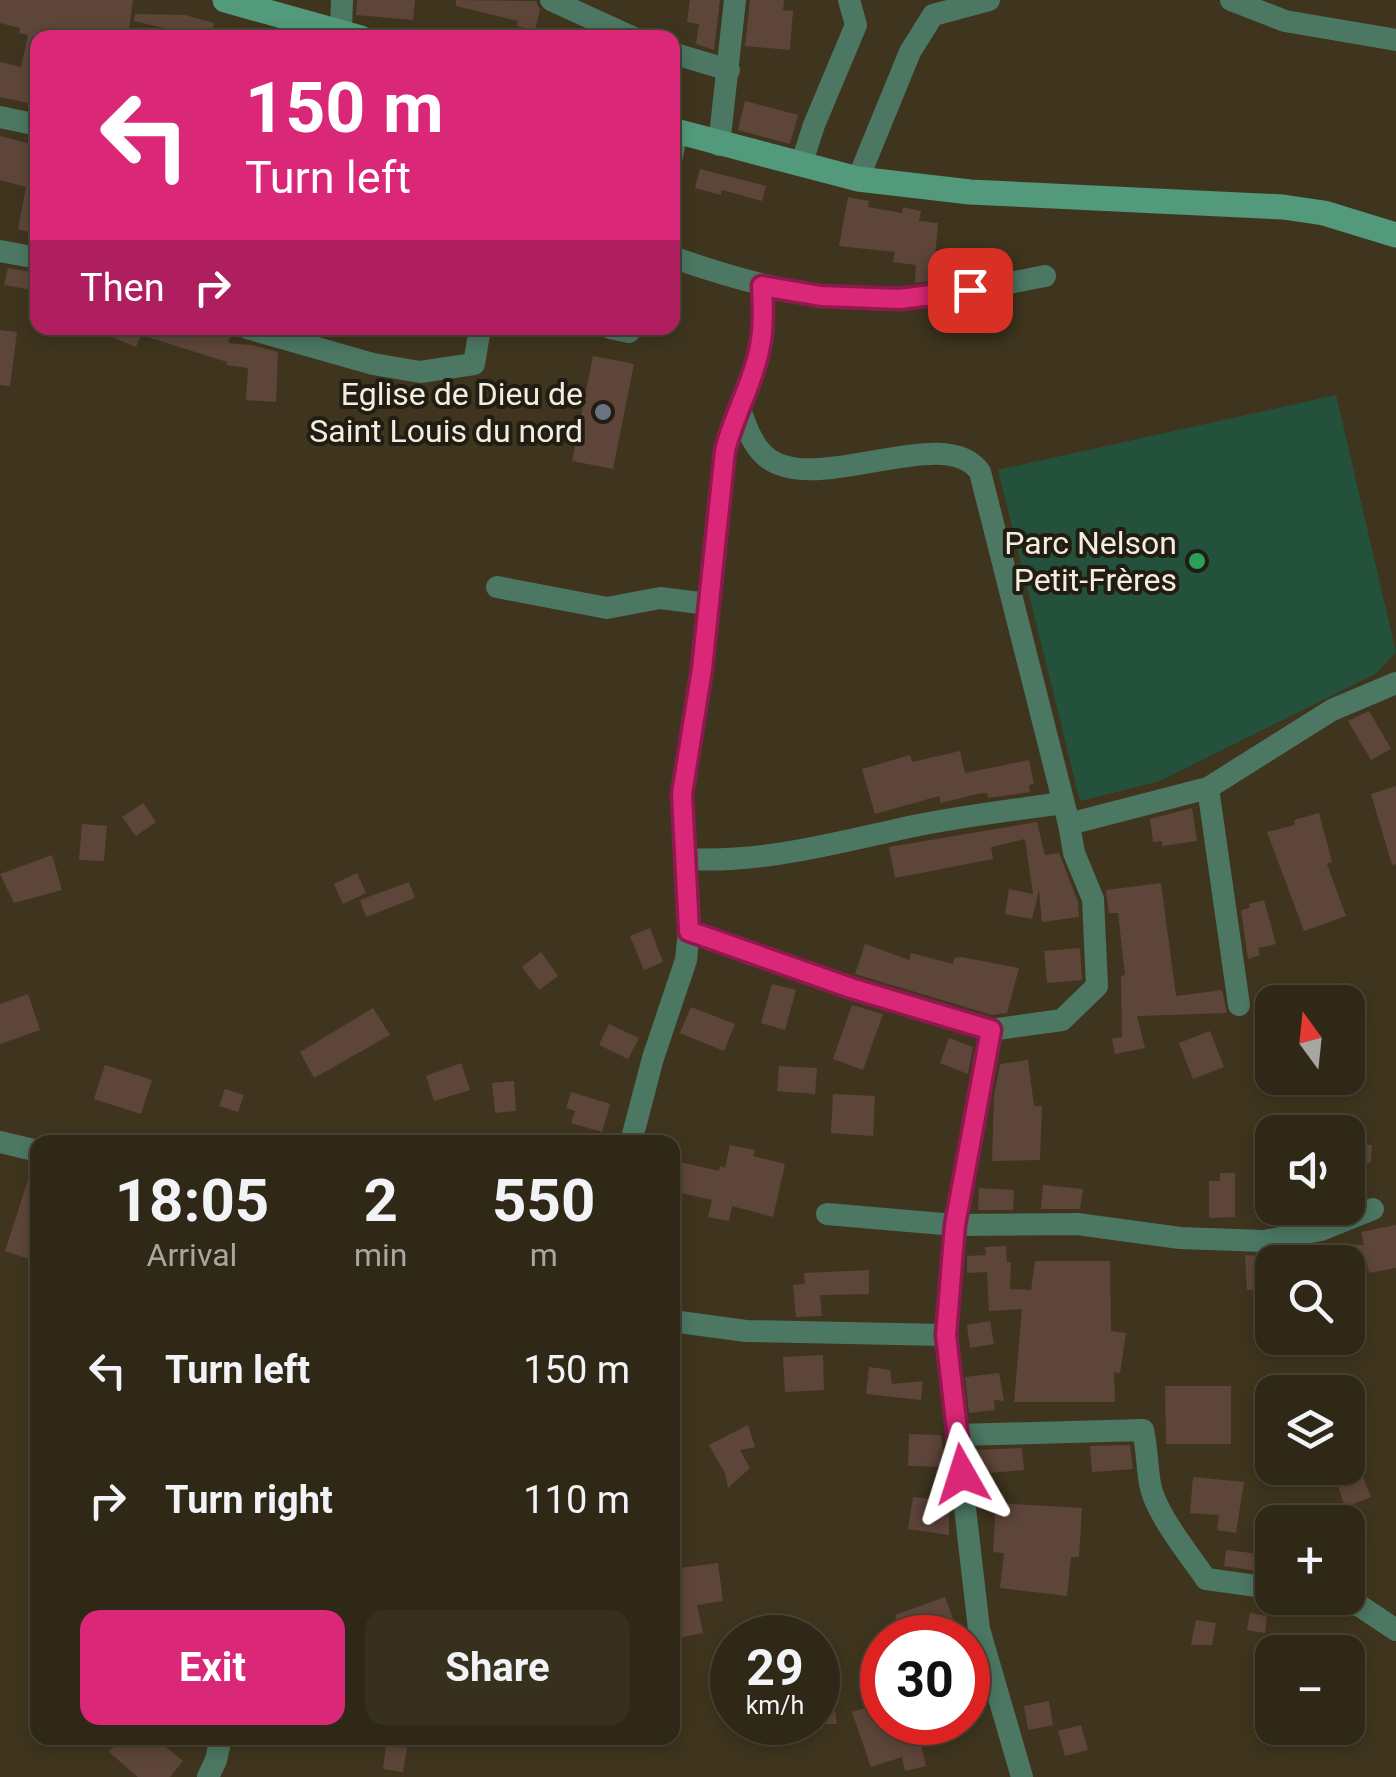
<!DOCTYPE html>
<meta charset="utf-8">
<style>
:root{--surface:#2f2816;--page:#37301f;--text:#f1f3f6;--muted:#a7a6a1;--line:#4a4435;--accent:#db2777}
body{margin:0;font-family:Roboto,sans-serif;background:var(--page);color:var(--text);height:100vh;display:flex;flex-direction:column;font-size:38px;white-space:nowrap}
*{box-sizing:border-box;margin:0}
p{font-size:32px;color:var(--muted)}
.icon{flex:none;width:55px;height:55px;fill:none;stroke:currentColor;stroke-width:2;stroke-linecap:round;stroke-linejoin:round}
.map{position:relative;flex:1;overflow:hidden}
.panel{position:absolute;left:30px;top:1135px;width:650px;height:610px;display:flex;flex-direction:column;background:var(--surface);border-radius:20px;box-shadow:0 5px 15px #0003,0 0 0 2px var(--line)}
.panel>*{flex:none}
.hud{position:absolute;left:30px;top:30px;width:650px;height:305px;border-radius:20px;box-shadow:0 5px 15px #0003,0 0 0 2px var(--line);background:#db2777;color:#fff;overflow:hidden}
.needle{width:65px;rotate:345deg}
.buttons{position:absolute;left:1255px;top:985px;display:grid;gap:20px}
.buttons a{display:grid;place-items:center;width:110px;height:110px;border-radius:20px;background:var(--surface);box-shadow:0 5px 15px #0003,0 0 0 2px var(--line);font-size:50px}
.speed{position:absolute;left:710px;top:1615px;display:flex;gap:20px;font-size:50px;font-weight:700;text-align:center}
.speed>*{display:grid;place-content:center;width:130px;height:130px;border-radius:50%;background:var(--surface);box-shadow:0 5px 15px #0003,0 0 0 2px var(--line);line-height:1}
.speed small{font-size:25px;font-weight:400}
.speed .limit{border:15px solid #d22;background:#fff;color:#111}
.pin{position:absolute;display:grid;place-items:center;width:85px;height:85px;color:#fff;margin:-42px;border-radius:20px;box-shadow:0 5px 15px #0006}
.me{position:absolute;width:110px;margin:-55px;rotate:354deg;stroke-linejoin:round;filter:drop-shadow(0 0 8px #0008)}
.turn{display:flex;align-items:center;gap:35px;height:210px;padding:0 50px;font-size:45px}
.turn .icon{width:130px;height:130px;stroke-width:2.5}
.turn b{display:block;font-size:70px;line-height:85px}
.then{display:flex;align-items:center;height:95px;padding:0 50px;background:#0003;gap:20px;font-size:38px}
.eta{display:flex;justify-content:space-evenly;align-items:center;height:170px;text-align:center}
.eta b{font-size:60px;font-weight:700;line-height:70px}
.cta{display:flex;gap:20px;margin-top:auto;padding:20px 50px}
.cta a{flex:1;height:115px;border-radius:20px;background:var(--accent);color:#fff;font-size:40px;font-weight:700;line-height:115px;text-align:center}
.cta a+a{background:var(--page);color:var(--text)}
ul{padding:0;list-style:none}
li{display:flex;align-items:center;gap:30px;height:130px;padding:0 50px}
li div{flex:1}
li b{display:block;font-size:38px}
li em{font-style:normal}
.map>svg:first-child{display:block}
.green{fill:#23513b}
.building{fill:#5e453a}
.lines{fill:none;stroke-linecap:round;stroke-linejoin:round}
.street{stroke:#4b7763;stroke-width:22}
.secondary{stroke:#529a7b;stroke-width:25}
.route-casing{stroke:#8e194d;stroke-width:25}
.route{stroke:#db2777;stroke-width:18}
.worship-dot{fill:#6b7280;stroke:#221d13;stroke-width:4}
.leisure-dot{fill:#2e9e5b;stroke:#221d13;stroke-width:4}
.labels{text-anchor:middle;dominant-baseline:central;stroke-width:8;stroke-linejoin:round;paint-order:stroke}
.poi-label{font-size:32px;fill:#f2eddf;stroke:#221d13;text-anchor:end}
</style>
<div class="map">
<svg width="1396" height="1777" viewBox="0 0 1396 1777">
<rect width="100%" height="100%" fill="#3f351e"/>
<polygon class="green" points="1336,395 1396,652 1377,673 1160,781 1080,801 998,470"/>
<g class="building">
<polygon points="0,0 133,0 128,38 38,38 38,105 0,97 0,62 21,67 28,35 19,33 20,28 0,23"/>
<polygon points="357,0 415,0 413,20 356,15"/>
<polygon points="456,0 536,1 540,10 535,30 517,26 518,21 456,6"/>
<polygon points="690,0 720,0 714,50 696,44 699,24 687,22"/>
<polygon points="750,0 784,0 783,10 793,11 790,50 745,46"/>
<polygon points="135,14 185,15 214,23 211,38 168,38 168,29 134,21"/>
<polygon points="745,101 798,115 790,144 738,130"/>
<polygon points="0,136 38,146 38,234 18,229 26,187 0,180"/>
<polygon points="700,169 766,186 762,201 722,190 721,195 695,188"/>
<polygon points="848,197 869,201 868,207 902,213 903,207 921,211 919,221 938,223 933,281 915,283 916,265 893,262 895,252 839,246"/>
<polygon points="8,268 38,273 38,291 4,285"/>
<polygon points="90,328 207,328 231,334 228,343 251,345 278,352 276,402 246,400 248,368 227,365 227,362 141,335 136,347"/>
<polygon points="0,330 17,332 10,386 0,385"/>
<polygon points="593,356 634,364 613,469 572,461"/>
<polygon points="1369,711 1391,749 1371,760 1348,721"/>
<polygon points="960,751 965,773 1029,760 1034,784 1029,785 1030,792 988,798 987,793 977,794 941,803 939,796 875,814 862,769 910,755 912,762"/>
<polygon points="1396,786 1396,864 1392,865 1371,794"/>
<polygon points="143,803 156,822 136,836 122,817"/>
<polygon points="1192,808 1197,841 1162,846 1162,841 1153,842 1150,819"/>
<polygon points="1319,813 1332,862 1327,864 1346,916 1304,931 1267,832 1295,825 1294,820"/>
<polygon points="1037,822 1045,855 1059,853 1078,902 1079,917 1042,922 1039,890 1032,919 1005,914 1009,889 1033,894 1025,839 991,847 993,859 895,878 889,847"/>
<polygon points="82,824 107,826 104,861 79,860"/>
<polygon points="52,855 62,890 14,903 0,874"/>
<polygon points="357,873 366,893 343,904 334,884"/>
<polygon points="409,882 415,898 366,917 360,900"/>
<polygon points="1161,883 1176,996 1222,990 1227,1013 1137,1016 1145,1048 1115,1054 1112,1039 1122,1037 1121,976 1125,975 1118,913 1109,913 1106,890"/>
<polygon points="1264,900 1276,944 1258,948 1260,955 1248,959 1241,910 1250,908 1249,904"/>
<polygon points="650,928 663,962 644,970 630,936"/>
<polygon points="865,944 909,960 911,953 953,964 954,958 961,957 1019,968 1007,1013 992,1015 855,974"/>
<polygon points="1080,948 1082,980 1047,983 1044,951"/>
<polygon points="541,952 558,976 539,990 522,967"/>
<polygon points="772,984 796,990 785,1030 761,1023"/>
<polygon points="28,994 40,1030 0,1044 0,1004"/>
<polygon points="852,1005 883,1014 863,1070 833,1059"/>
<polygon points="691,1007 735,1024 724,1051 680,1033"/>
<polygon points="373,1008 390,1035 314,1078 300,1052"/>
<polygon points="609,1024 639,1038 628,1059 599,1045"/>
<polygon points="1210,1031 1224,1067 1193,1079 1179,1043"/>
<polygon points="949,1038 973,1047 968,1074 940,1063"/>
<polygon points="1028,1060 1034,1106 1042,1106 1040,1160 992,1161 994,1096 1000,1064"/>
<polygon points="461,1063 470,1090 434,1101 426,1076"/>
<polygon points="105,1065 152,1080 141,1114 94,1099"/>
<polygon points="779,1066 817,1068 815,1094 777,1091"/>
<polygon points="514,1081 516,1111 495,1113 492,1083"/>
<polygon points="225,1089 244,1095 238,1112 219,1106"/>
<polygon points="571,1092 610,1104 602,1132 571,1123 575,1111 566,1108"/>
<polygon points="833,1094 875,1096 873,1136 831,1133"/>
<polygon points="1348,1143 1372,1145 1371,1163 1348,1161"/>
<polygon points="730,1145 755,1150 753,1156 785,1164 773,1217 732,1206 729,1221 708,1217 712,1200 672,1191 672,1160 719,1171 720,1166 725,1168"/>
<polygon points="33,1165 38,1166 38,1262 5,1251"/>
<polygon points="1220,1173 1235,1173 1235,1217 1209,1218 1209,1181 1220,1181"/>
<polygon points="1043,1185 1083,1189 1080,1209 1041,1209"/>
<polygon points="979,1188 1014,1190 1013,1210 978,1210"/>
<polygon points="1396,1225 1396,1268 1369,1273 1367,1262 1296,1262 1296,1250 1321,1245 1364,1245 1361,1232"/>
<polygon points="1006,1246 1007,1262 1011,1262 1010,1289 1031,1290 1035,1261 1110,1261 1111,1331 1126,1333 1120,1373 1114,1372 1115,1402 1014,1402 1022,1309 989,1311 987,1272 967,1273 967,1256 986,1255 985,1247"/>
<polygon points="1245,1255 1261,1256 1263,1289 1247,1290"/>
<polygon points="869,1270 869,1294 820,1295 822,1316 796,1317 793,1285 805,1284 804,1273"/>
<polygon points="990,1321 994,1344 970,1348 967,1325"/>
<polygon points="1262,1338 1293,1338 1294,1352 1264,1355"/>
<polygon points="823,1355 824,1390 785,1392 783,1357"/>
<polygon points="869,1367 890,1370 892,1384 923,1381 921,1400 866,1394"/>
<polygon points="999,1373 1004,1401 994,1400 995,1410 969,1413 965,1377"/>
<polygon points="1165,1386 1231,1386 1231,1444 1166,1444"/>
<polygon points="748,1425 755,1447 740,1450 750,1468 728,1488 725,1473 709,1445"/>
<polygon points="909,1434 941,1435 945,1467 908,1466"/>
<polygon points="1130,1445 1133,1469 1092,1472 1090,1446"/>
<polygon points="1022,1448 1024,1470 978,1474 973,1450"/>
<polygon points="1362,1475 1371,1497 1345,1507 1337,1484"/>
<polygon points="1193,1477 1244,1482 1236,1533 1217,1530 1219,1515 1190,1513"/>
<polygon points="913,1497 949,1501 949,1535 908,1529"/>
<polygon points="996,1503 1082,1508 1079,1557 1071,1557 1067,1596 1000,1588 1004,1553 993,1552"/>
<polygon points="1226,1550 1268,1555 1266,1572 1224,1566"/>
<polygon points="718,1563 723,1601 697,1605 703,1633 682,1637 676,1608 672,1608 672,1569"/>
<polygon points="945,1597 953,1619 903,1637 895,1615"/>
<polygon points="1250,1613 1267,1616 1265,1633 1247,1630"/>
<polygon points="1196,1620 1216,1623 1212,1645 1191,1645"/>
<polygon points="882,1645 882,1679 862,1674 869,1646"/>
<polygon points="1049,1701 1053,1725 1028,1730 1024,1706"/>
<polygon points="834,1705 837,1724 818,1724 818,1707"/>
<polygon points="872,1706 878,1722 916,1722 926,1766 905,1771 902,1757 871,1767 852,1712"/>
<polygon points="1081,1725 1088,1750 1065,1756 1058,1731"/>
<polygon points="122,1738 155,1738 183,1761 170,1777 138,1777 109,1752"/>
<polygon points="386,1745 407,1748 403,1772 383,1769"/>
</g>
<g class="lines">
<g class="street">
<polyline points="551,0 634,38"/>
<polyline points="1231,0 1285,21 1396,40"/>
<polyline points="341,31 342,0"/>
<polyline points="672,53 729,70"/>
<polyline points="0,117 38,125"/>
<polyline points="719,145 735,0"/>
<polyline points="672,156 677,131"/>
<polyline points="801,165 814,125 856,25 849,0"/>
<polyline points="858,179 910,52 933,15 989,0"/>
<polyline points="0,251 38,258"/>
<path d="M672 257C746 283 821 303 900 299 949 297 998 285 1045 276"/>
<polyline points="247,328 373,364 420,372 474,364 480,328"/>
<polyline points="610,328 629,332 630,328"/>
<path d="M739 407C745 423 751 443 764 455 812 500 944 420 980 472L1069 824"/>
<polyline points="497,587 607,608 660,598 708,604"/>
<polyline points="1208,788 1239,1005"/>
<path d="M685 859C760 863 828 845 900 829 953 817 1008 811 1062 803"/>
<polyline points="689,931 851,989 991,1030"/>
<polyline points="0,1142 38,1151"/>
<polyline points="631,1142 653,1058 686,960 689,931 682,794 702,669 725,451 759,354 763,322 762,286"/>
<polyline points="827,1214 955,1225 1077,1224 1180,1238 1264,1241 1321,1230 1373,1209"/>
<polyline points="672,1321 746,1331 945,1335"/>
<path d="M958 1435 1143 1430C1147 1448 1147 1466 1150 1484 1155 1513 1189 1554 1206 1579L1272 1588"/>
<polyline points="1324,1598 1360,1606 1396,1630"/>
<polyline points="208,1777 216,1760 221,1738"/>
<polyline points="1022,1777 979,1629 945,1335 955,1225 991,1030 1062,1020 1097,986 1093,899 1074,853 1069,824 1208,788 1332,710 1396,683"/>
</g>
<g class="secondary">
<polyline points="225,0 361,38"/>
<polyline points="672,130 858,179 970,192 1283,207 1324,213 1396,235"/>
</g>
</g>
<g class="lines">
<g class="route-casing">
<path id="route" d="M962 1474 946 1335 955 1225 991 1030 851 988 689 931 682 794 702 669 725 451C733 417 752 385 759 351 764 329 763 308 762 286L821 296 900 299 970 290"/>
</g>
<use href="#route" class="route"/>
</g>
<circle class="worship-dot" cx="603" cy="412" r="10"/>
<circle class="leisure-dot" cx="1197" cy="561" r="10"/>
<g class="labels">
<g class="poi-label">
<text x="583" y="394">Eglise de Dieu de<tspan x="583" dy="37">Saint Louis du nord</tspan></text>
<text x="1177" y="543">Parc Nelson<tspan x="1177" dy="37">Petit-Frères</tspan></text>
</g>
</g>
</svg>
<div class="buttons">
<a><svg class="needle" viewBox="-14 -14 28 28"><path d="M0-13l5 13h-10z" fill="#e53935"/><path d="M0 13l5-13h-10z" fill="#a7a6a1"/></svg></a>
<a><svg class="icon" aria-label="sound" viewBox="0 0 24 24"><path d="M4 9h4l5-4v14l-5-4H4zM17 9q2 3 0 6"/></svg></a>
<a><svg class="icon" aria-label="search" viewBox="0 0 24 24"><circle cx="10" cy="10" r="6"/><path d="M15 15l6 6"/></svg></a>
<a><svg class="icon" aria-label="layers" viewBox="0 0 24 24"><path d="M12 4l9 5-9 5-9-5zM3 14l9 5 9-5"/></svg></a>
<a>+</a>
<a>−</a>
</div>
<div class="speed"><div>29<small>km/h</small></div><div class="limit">30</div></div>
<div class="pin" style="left:970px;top:290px;background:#d93025"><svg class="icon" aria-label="arrive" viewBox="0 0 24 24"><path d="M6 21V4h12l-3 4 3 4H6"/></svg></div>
<svg class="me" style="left:962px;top:1474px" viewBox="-20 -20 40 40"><path d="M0-17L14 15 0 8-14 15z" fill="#db2777" stroke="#fff" stroke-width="4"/></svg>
<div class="hud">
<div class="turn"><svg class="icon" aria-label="left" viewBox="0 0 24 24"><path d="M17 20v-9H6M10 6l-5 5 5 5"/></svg><div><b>150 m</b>Turn left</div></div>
<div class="then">Then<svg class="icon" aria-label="right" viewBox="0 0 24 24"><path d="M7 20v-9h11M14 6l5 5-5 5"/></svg></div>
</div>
<section class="panel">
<div class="eta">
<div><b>18:05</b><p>Arrival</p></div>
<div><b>2</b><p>min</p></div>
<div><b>550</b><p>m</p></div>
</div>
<ul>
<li><svg class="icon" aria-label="left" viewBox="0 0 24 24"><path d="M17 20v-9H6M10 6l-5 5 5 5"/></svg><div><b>Turn left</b></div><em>150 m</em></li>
<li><svg class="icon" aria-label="right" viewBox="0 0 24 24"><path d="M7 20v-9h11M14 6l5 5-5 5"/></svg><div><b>Turn right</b></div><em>110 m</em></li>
</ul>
<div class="cta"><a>Exit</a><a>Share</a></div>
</section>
</div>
